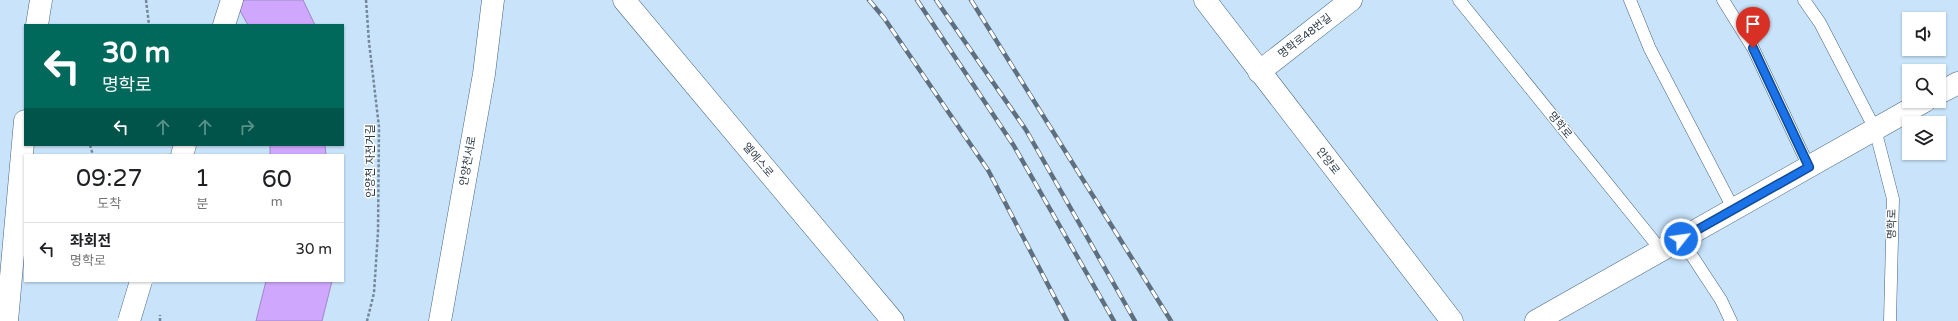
<!DOCTYPE html>
<html lang="ko">
<meta charset="utf-8">
<style>
:root{--surface:#fff;--page:#f6f6f6;--text:#202124;--muted:#757577;--line:#e0e0e0}
body{margin:0;font-family:"Varela Round","Noto Sans KR",sans-serif;background:var(--page);color:var(--text);height:100vh;display:flex;flex-direction:column;font-size:15px;white-space:nowrap}
*{box-sizing:border-box;margin:0}
p{font-size:13px;color:var(--muted)}
.icon{flex:none;width:22px;height:22px;fill:none;stroke:currentColor;stroke-width:2;stroke-linecap:round;stroke-linejoin:round}
.map{position:relative;flex:1;overflow:hidden}
.details{position:absolute;left:24px;top:154px;width:320px;height:128px;display:flex;flex-direction:column;background:var(--surface);border-radius:0px;box-shadow:0 1px 3px #0004}
.details>*{flex:none}
.banner{position:absolute;left:24px;top:24px;width:320px;height:122px;border-radius:0px;box-shadow:0 1px 3px #0004;background:#00695c;color:#fff;overflow:hidden}
.buttons{position:absolute;left:1902px;top:12px;display:grid;gap:8px}
.buttons a{display:grid;place-items:center;width:44px;height:44px;border-radius:0px;background:var(--surface);box-shadow:0 1px 3px #0004;font-size:20px}
.pin{position:absolute;display:grid;place-items:center;width:34px;height:34px;color:#fff;margin:-41px -17px;border-radius:50% 50% 50% 0;rotate:-45deg;box-shadow:0 0 4px #0007}
.pin .icon{rotate:45deg}
.me{position:absolute;width:44px;margin:-22px;rotate:60deg;stroke-linejoin:round;filter:drop-shadow(0 0 3px #0008)}
.turn{display:flex;align-items:center;gap:14px;height:84px;padding:0 12px;font-size:18px}
.turn .icon{width:52px;height:52px;stroke-width:2.5}
.turn b{display:block;font-size:28px;line-height:34px}
.lanes{display:flex;align-items:center;height:38px;padding:0 12px;background:#0003;justify-content:center;gap:20px;direction:ltr}
.lanes .off{opacity:.35}
.eta{display:flex;justify-content:space-evenly;align-items:center;height:68px;text-align:center}
.eta b{font-size:24px;font-weight:600;line-height:28px}
ul{padding:0;list-style:none}
li{display:flex;align-items:center;gap:12px;height:52px;padding:0 12px;border-top:1px solid var(--line)}
li div{flex:1}
li b{display:block;font-size:15px}
li em{font-style:normal}
.map>svg:first-child{display:block}
.water{fill:#cfa8fe;stroke:#9e87c7}
.lines{fill:none;stroke-linecap:round;stroke-linejoin:round}
.service-casing{stroke:#46647d;stroke-width:13}
.minor-casing{stroke:#46647d;stroke-width:23}
.tertiary-casing{stroke:#46647d;stroke-width:23}
.path{stroke:#748899;stroke-width:2.5;stroke-dasharray:3 2;stroke-linecap:butt}
.service{stroke:#fff;stroke-width:12}
.minor{stroke:#fff;stroke-width:22}
.tertiary{stroke:#fff;stroke-width:22}
.rail-casing{stroke:#5e6f7f;stroke-width:4.5}
.rail{stroke:#fff;stroke-width:3;stroke-dasharray:9;stroke-linecap:butt}
.tertiary-bridge-casing{stroke:#46647d;stroke-width:23;stroke-linecap:butt}
.tertiary-bridge{stroke:#fff;stroke-width:22}
.route-casing{stroke:#114b97;stroke-width:10}
.route{stroke:#1a73e8;stroke-width:7}
.labels{text-anchor:middle;dominant-baseline:central;stroke-width:3;stroke-linejoin:round;paint-order:stroke}
.street-label{font-size:11px;fill:#2d3a46;stroke:#fff}
</style>
<div class="map">
<svg width="1958" height="321" viewBox="0 0 1958 321">
<rect width="100%" height="100%" fill="#c8e3fa"/>
<g class="water">
<polygon points="234,0 303,0 315,25 248,25"/>
<polygon points="270,145 325,145 326,155 270,155"/>
<polygon points="266,281 332,281 322,321 256,321"/>
</g>
<g class="lines">
<g class="service-casing">
<g id="service">
<polyline points="1459,0 1661,250"/>
<polyline points="1630,0 1650,49 1734,210"/>
<polyline points="1723,0 1753,48 1809,167"/>
<polyline points="1804,0 1820,23 1875,129 1893,199 1890,321"/>
<polyline points="1681,239 1721,300 1731,321"/>
</g>
</g>
<g class="minor-casing">
<g id="minor">
<polyline points="37,25 41,0"/>
<polyline points="1259,72 1351,0"/>
<polyline points="1939,93 1958,83"/>
<polyline points="7,321 25,121"/>
<polyline points="1536,321 1925,101"/>
</g>
</g>
<g class="tertiary-casing">
<g id="tertiary">
<polyline points="624,0 893,321"/>
<polyline points="1205,0 1452,321"/>
<polyline points="224,25 232,0"/>
<polyline points="182,155 185,145"/>
<polyline points="440,321 484,74 493,0"/>
</g>
</g>
<g class="path">
<polyline points="146,0 149,25"/>
<polyline points="366,0 369,42 379,127 378,232 374,293 367,321"/>
<polyline points="90,145 93,155"/>
<polyline points="160,321 160,315"/>
</g>
<use href="#service" class="service"/>
<use href="#minor" class="minor"/>
<use href="#tertiary" class="tertiary"/>
<g class="rail-casing">
<g id="rail">
<polyline points="869,0 884,18 988,170 1067,321"/>
<polyline points="917,0 1014,146 1114,321"/>
<polyline points="936,0 1026,130 1135,321"/>
<polyline points="971,0 1171,321"/>
</g>
</g>
<use href="#rail" class="rail"/>
<g class="tertiary-bridge-casing">
<polyline id="tertiary-bridge" points="129,321 141,281"/>
</g>
<use href="#tertiary-bridge" class="tertiary-bridge"/>
</g>
<g class="lines">
<g class="route-casing">
<polyline id="route" points="1681,239 1809,167 1753,48"/>
</g>
<use href="#route" class="route"/>
</g>
<g class="labels">
<g class="street-label">
<text transform="translate(1305 36) rotate(-38)">명학로48번길</text>
<text transform="translate(1560 125) rotate(51)">명학로</text>
<text transform="translate(758 160) rotate(50)">엘에스로</text>
<text transform="translate(370 161) rotate(-90)">안양천 자전거길</text>
<text transform="translate(468 161) rotate(-80)">안양천서로</text>
<text transform="translate(1328 161) rotate(52)">안양로</text>
<text transform="translate(1892 224) rotate(-89)">명학로</text>
</g>
</g>
</svg>
<div class="buttons">
<a><svg class="icon" aria-label="sound" viewBox="0 0 24 24"><path d="M4 9h4l5-4v14l-5-4H4zM17 9q2 3 0 6"/></svg></a>
<a><svg class="icon" aria-label="search" viewBox="0 0 24 24"><circle cx="10" cy="10" r="6"/><path d="M15 15l6 6"/></svg></a>
<a><svg class="icon" aria-label="layers" viewBox="0 0 24 24"><path d="M12 4l9 5-9 5-9-5zM3 14l9 5 9-5"/></svg></a>
</div>
<div class="pin" style="left:1753px;top:48px;background:#d93025"><svg class="icon" aria-label="arrive" viewBox="0 0 24 24"><path d="M6 21V4h12l-3 4 3 4H6"/></svg></div>
<svg class="me" style="left:1681px;top:239px" viewBox="-20 -20 40 40"><circle r="17" fill="#1a73e8" stroke="#fff" stroke-width="3"/><path d="M0-11L8 9 0 5-8 9z" fill="#fff"/></svg>
<div class="banner">
<div class="turn"><svg class="icon" aria-label="left" viewBox="0 0 24 24"><path d="M17 20v-9H6M10 6l-5 5 5 5"/></svg><div><b>30 m</b>명학로</div></div>
<div class="lanes"><svg class="icon" aria-label="left" viewBox="0 0 24 24"><path d="M17 20v-9H6M10 6l-5 5 5 5"/></svg><svg class="icon off" aria-label="ahead" viewBox="0 0 24 24"><path d="M12 20V5M6 11l6-6 6 6"/></svg><svg class="icon off" aria-label="ahead" viewBox="0 0 24 24"><path d="M12 20V5M6 11l6-6 6 6"/></svg><svg class="icon off" aria-label="right" viewBox="0 0 24 24"><path d="M7 20v-9h11M14 6l5 5-5 5"/></svg></div>
</div>
<section class="details">
<div class="eta">
<div><b>09:27</b><p>도착</p></div>
<div><b>1</b><p>분</p></div>
<div><b>60</b><p>m</p></div>
</div>
<ul>
<li><svg class="icon" aria-label="left" viewBox="0 0 24 24"><path d="M17 20v-9H6M10 6l-5 5 5 5"/></svg><div><b>좌회전</b><p>명학로</p></div><em>30 m</em></li>
</ul>
</section>
</div>
